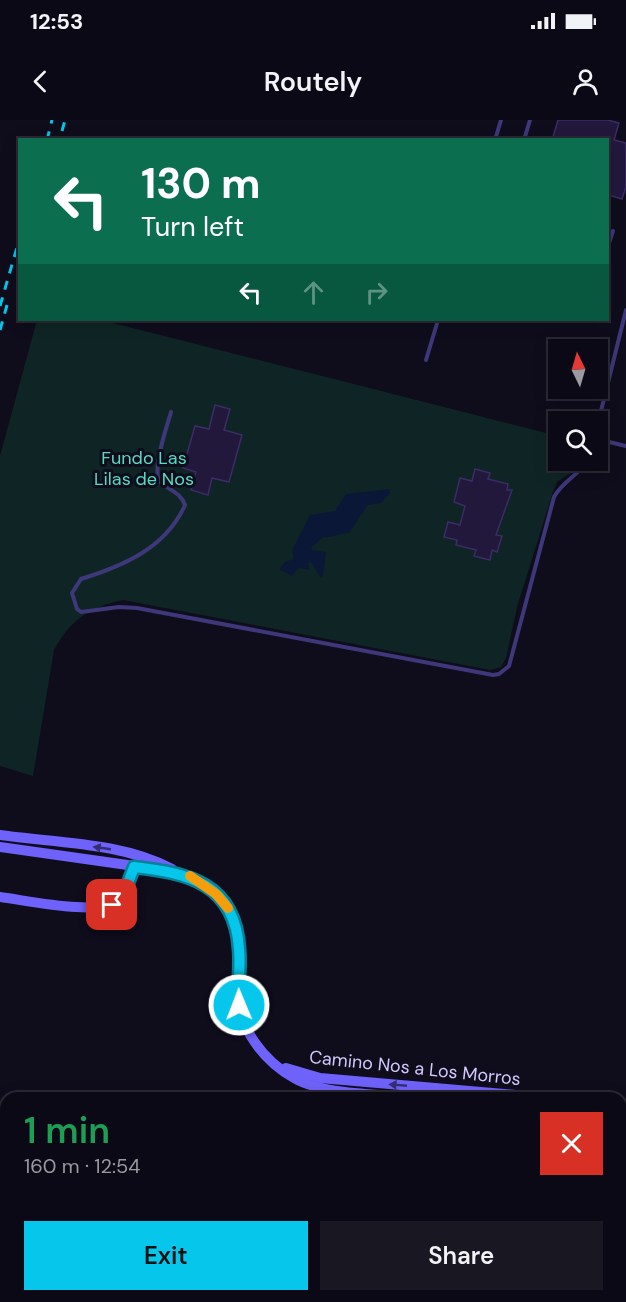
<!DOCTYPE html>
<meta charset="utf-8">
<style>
:root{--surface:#0b0915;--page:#191722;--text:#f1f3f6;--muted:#9a9aa0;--line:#2b2a34;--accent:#07c6eb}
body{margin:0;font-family:"DM Sans",sans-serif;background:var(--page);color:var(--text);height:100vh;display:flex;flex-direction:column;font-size:22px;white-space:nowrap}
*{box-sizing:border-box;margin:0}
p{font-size:20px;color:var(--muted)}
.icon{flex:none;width:33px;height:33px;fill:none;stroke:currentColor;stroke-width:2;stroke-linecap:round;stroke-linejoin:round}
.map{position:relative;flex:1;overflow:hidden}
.sheet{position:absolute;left:0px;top:972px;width:627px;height:210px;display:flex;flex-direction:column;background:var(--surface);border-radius:18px 18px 0 0;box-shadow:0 3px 15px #0003,0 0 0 2px var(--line)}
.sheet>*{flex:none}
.hud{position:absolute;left:18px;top:18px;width:591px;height:183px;border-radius:0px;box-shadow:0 3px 15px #0003,0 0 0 2px var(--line);background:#0b6e4f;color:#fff;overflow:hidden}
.needle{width:39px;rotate:355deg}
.controls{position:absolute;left:548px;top:219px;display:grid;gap:12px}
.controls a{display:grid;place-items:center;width:60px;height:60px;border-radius:0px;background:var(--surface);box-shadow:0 3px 15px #0003,0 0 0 2px var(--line);font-size:30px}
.pin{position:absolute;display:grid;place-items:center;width:51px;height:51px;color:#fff;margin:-26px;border-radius:12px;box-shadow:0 3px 9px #0006}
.me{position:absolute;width:66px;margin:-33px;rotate:359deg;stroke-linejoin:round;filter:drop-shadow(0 0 4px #0008)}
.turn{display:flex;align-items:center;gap:21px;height:126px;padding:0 24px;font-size:27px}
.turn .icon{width:78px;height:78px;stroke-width:2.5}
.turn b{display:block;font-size:42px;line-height:51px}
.lanes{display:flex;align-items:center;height:57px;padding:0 24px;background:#0003;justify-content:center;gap:30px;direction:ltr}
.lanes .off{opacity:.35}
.round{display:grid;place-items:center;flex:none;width:63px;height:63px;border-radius:0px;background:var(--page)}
.head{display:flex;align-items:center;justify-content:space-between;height:102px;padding:0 24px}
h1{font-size:36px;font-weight:600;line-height:45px;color:#1e9e55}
.action{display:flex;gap:12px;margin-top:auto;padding:12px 24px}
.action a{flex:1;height:69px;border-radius:0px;background:var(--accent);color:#111;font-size:24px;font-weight:600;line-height:69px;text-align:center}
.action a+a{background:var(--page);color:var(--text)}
.status{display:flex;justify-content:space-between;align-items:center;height:42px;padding:0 30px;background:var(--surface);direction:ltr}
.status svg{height:16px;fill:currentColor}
header{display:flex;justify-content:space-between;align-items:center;height:78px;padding:0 24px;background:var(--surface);font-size:27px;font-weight:600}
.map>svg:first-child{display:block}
.green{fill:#0f2525}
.water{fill:#0a1737}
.building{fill:#22183c;stroke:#3b2b67;stroke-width:1.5}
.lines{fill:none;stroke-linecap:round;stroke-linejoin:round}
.service{stroke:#3e387a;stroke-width:4}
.minor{stroke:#3e387a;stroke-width:8}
.secondary{stroke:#6f62fa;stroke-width:10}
.rail{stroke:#07c6eb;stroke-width:3;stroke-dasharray:9 8;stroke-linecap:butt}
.oneway{fill:#352e75}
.route-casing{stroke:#058199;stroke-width:15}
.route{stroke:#07c6eb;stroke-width:10}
.slow{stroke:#f59e0b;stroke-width:10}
.labels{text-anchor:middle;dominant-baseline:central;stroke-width:6;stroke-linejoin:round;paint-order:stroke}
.park-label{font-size:18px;fill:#57dac1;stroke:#0f0c1c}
.street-label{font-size:18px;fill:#d1c8fd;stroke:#0f0c1c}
</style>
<div class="status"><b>12:53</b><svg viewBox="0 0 49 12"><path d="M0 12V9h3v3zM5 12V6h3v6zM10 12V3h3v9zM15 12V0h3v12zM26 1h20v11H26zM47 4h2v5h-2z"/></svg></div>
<header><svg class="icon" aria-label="back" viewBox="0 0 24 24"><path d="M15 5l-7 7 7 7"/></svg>Routely<svg class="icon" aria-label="person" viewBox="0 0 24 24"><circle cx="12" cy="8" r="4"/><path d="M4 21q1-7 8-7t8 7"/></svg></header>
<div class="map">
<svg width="626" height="1182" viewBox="0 0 626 1182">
<rect width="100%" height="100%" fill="#0f0c1c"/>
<path class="green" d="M37 200H101L558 316V340L572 341V352L557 362 552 375 517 487 506 538 501 547 490 550 123 480C90 487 71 499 54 530L33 656 0 646V336Z"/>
<path class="water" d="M389 369 390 373 381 383 368 385 349 413C339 413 333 418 323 417L311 428 312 430 326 432 323 456 320 457 311 442 308 444 310 450 299 448 292 456 279 449 285 442 294 439 292 430 310 395 335 391 346 374Z"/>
<g class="building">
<polygon points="558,0 608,0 619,3 614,20 626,23 626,67 622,79 608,75 608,20 552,20"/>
<polygon points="215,285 230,289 224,310 242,315 229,362 212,358 208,375 191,370 196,352 183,348 195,306 209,309"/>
<polygon points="475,349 490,353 488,359 508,364 507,370 512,370 496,415 502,416 497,432 492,430 490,440 474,436 476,430 456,425 457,420 444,417 448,402 460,405 465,386 454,382 460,358 472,361"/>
</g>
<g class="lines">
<g class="service">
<polyline points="495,20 501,0"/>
<polyline points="524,20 530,0"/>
<polyline points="608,126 613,111"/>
<polyline points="426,240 438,200"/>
<path d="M171 292C167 306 150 354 161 363 171 371 181 373 185 385 166 428 123 446 81 459L72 473 77 489 81 492 119 487 137 488 493 555 499 554 509 546 554 377C563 361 579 355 588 340"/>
<polyline points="599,299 626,190"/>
<path d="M587 302C592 295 605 298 608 305L602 333 597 339"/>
<polyline points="605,321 626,326"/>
</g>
<g class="minor">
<polyline points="0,1116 6,1116"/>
<polyline points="230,1176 230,1182"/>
<polyline points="289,1176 290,1182"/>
<polyline points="482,1176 485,1182"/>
<polyline points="108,1181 151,1177 159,1182"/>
<polyline points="11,1182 31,1180 38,1182"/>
<polyline points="276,1182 283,1176"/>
</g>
<g class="secondary">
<path d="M0 715C56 723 121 722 172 749"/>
<path d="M0 727 177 752C217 764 240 796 240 837 240 849 237 862 238 874 239 909 264 941 294 958 324 976 393 975 429 978"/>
<path d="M0 777C25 780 102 797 119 780 128 772 130 758 134 746"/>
<polyline points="286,948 320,958 550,978"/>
<polyline points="621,984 626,985"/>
<polyline points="621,995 626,996"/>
</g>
<g class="rail">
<polyline points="62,11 65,0"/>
<polyline points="47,20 52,0"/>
<polyline points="0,186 20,117"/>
<polyline points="0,210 9,178"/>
</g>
</g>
<defs><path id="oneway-solid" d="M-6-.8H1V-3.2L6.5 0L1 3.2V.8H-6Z" transform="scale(1.5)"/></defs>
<g class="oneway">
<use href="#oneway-solid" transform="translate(102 728) rotate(-172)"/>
<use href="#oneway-solid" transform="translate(398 965) rotate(-175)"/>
</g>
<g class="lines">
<g class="route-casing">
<path id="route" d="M112 785 124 774 134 747C188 753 235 763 239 829 241 848 237 866 239 885"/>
</g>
<use href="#route" class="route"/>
<polyline class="slow" points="190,756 216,774 228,788"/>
</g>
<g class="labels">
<g class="park-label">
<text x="144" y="338">Fundo Las<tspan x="144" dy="21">Lilas de Nos</tspan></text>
</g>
<g class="street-label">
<text transform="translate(415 948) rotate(6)">Camino Nos a Los Morros</text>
</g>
</g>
</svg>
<div class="controls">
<a><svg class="needle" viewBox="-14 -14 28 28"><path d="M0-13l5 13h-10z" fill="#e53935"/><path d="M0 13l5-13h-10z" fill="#9a9aa0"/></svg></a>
<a><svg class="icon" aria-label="search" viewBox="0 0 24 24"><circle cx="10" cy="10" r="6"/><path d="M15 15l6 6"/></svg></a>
</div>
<div class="pin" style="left:112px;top:785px;background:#d93025"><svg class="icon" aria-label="arrive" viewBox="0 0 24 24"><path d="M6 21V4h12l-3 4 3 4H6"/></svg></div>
<svg class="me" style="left:239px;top:885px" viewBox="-20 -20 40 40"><circle r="17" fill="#07c6eb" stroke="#fff" stroke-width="3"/><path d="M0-11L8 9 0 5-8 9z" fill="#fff"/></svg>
<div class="hud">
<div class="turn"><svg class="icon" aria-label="left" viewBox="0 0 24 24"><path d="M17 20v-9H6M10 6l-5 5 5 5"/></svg><div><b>130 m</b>Turn left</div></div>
<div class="lanes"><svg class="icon" aria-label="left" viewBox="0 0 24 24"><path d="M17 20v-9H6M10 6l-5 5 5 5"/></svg><svg class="icon off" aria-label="ahead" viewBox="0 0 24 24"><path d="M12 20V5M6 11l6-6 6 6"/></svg><svg class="icon off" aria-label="right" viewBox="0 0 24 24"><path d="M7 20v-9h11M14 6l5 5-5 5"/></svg></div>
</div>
<section class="sheet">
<div class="head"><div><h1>1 min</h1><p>160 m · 12:54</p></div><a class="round" style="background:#d93025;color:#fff"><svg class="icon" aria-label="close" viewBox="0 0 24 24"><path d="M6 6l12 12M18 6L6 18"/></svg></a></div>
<div class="action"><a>Exit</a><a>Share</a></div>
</section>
</div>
